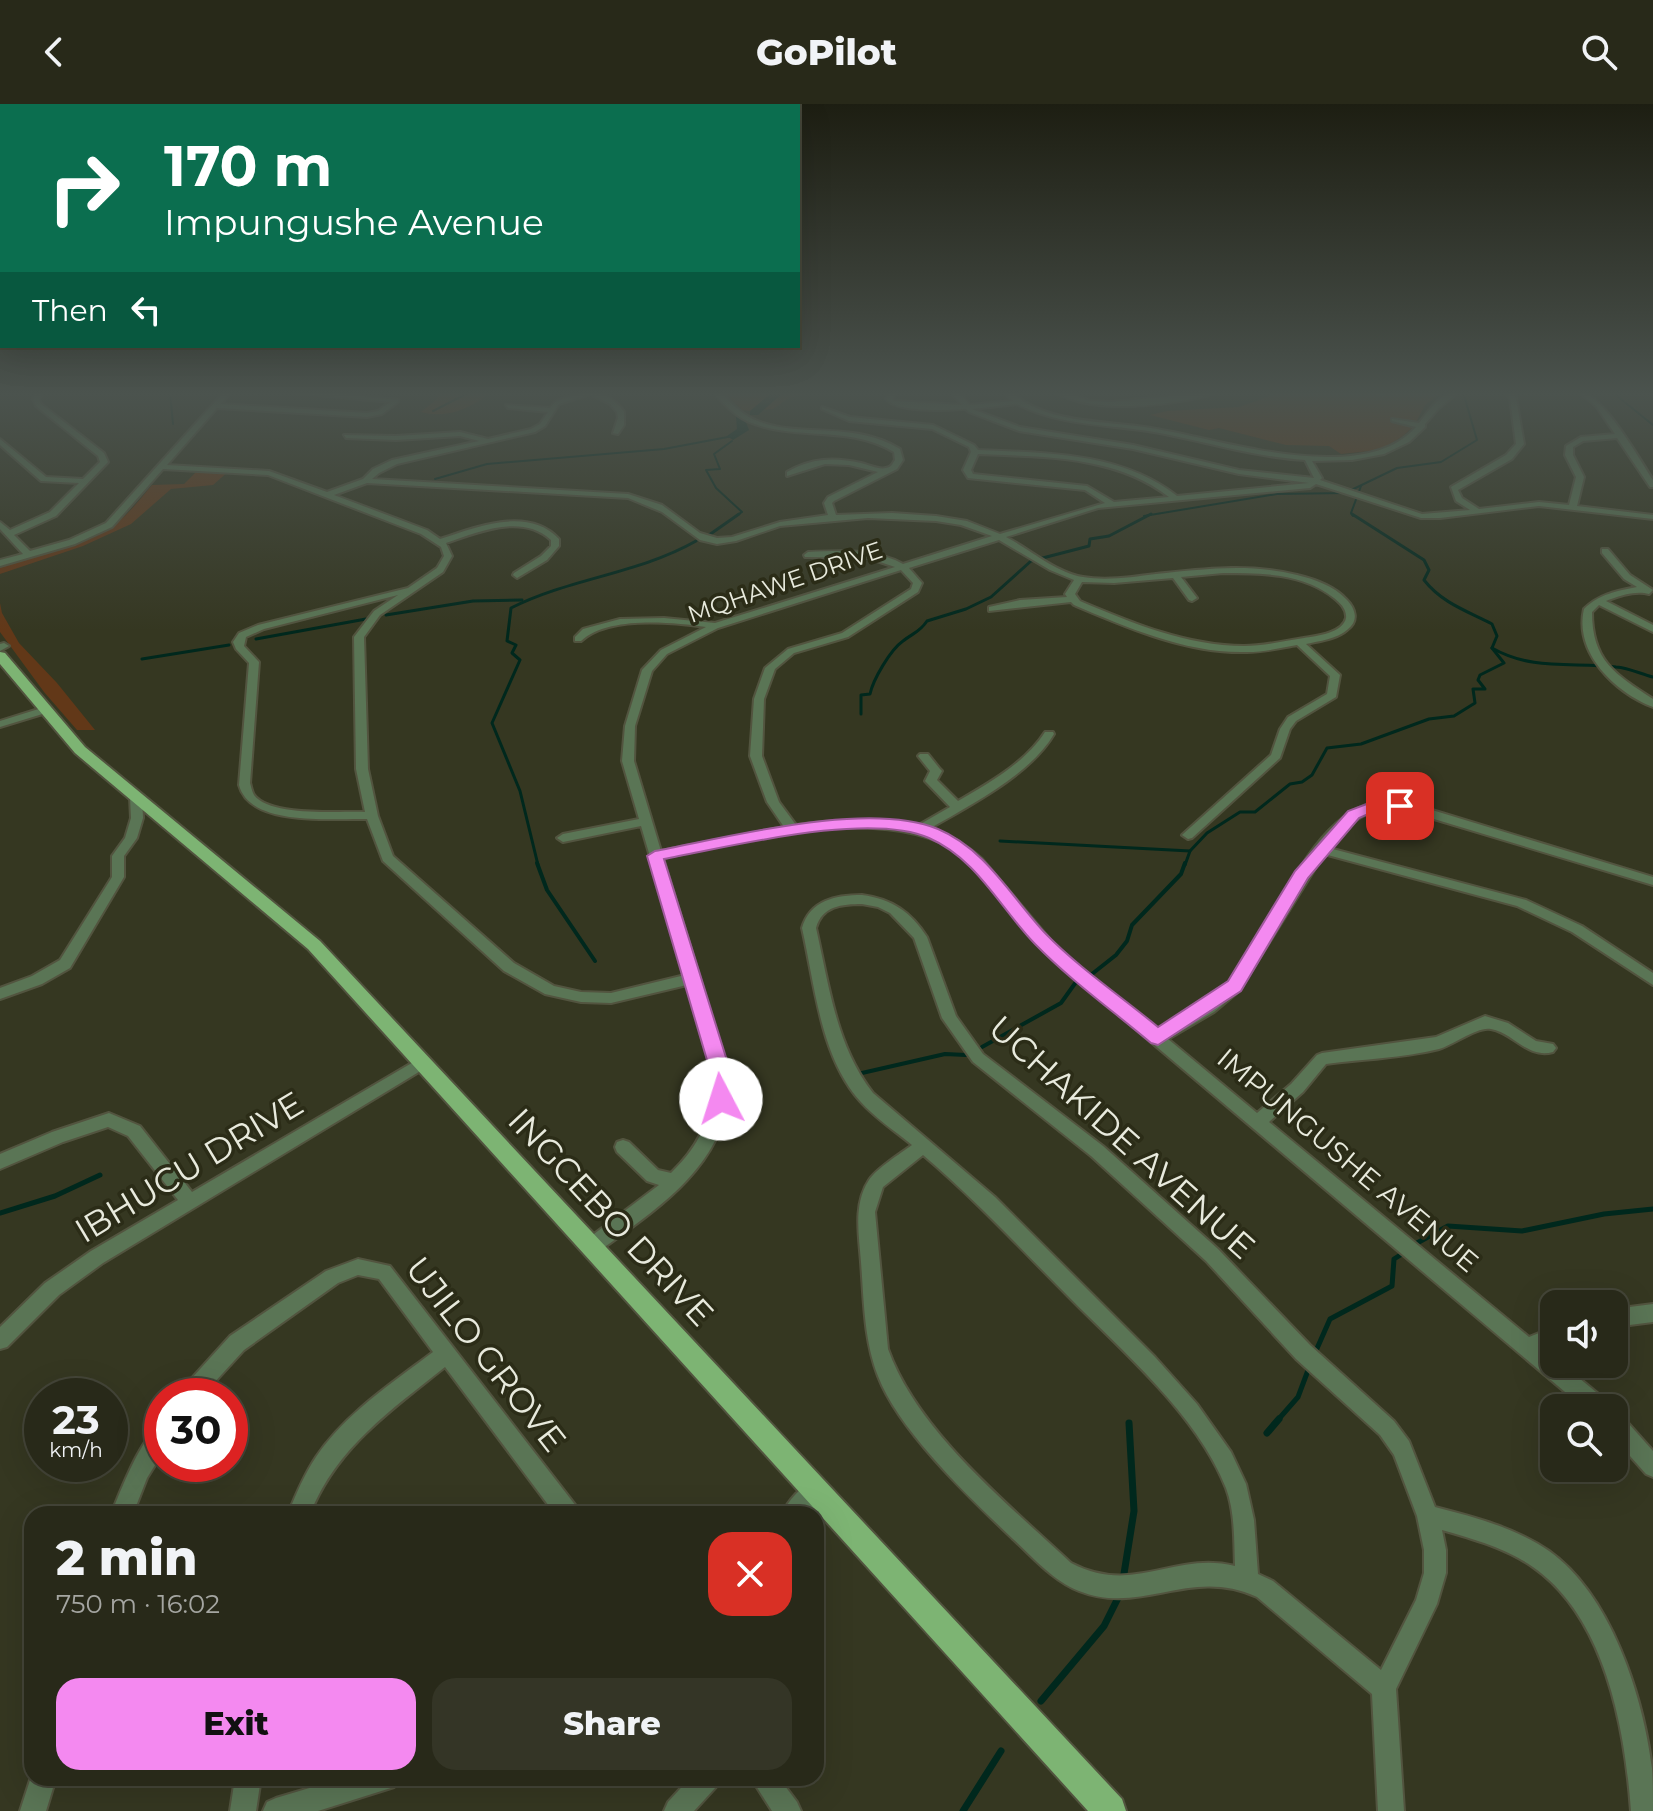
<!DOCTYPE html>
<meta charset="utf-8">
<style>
:root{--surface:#282919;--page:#343526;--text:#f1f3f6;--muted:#a5a6a2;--line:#444538;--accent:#f489f0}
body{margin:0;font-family:Montserrat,sans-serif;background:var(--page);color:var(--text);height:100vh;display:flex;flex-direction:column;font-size:30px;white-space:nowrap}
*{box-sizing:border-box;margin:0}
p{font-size:26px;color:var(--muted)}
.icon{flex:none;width:44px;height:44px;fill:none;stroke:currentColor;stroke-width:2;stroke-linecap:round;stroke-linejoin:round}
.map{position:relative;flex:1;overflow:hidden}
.sheet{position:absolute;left:24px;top:1402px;width:800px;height:280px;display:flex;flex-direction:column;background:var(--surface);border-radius:24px;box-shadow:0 8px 32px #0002,0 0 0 2px var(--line)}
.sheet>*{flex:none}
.top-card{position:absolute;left:0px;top:0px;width:800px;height:244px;box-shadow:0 8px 32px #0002,0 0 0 2px var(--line);background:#0b6e4f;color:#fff;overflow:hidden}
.tools{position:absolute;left:1540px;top:1186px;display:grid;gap:16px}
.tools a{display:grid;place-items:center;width:88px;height:88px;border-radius:16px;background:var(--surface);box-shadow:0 8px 32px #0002,0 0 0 2px var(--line);font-size:40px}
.speed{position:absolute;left:24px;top:1274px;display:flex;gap:16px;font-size:40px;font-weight:700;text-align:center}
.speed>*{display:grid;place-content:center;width:104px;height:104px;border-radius:50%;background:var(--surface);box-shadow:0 8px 32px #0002,0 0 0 2px var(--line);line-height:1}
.speed small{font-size:20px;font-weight:400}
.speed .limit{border:12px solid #d22;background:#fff;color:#111}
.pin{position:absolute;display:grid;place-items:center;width:68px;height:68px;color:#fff;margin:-34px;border-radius:16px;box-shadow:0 4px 12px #0006}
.me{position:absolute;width:88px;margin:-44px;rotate:355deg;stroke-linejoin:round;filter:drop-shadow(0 0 6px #0008)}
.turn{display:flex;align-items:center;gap:28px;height:168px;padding:0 32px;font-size:36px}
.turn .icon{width:104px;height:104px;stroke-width:2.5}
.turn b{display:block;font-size:56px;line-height:68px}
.then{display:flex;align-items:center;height:76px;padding:0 32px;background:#0003;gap:16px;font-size:30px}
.round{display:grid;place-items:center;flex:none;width:84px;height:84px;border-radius:24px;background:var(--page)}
.headline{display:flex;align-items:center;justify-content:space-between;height:136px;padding:0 32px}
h1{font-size:48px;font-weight:800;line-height:60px}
.button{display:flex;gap:16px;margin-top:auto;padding:16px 32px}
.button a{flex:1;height:92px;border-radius:24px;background:var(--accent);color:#111;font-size:32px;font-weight:800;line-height:92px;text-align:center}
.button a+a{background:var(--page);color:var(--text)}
header{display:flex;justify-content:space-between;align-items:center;height:104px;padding:0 32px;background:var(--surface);font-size:36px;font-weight:800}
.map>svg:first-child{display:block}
.green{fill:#623818}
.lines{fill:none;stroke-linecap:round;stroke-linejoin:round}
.stream-far4{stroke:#00281d;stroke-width:2}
.stream-far3{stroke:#00281d;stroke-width:3}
.stream-far2{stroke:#00281d;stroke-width:4}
.stream-far1{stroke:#00281d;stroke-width:5}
.stream{stroke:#00281d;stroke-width:7}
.river{fill:#00281d;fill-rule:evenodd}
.minor-casing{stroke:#52543f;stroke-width:4}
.major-casing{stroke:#52543f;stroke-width:4}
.minor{fill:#5a7555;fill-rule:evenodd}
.major{fill:#7db473;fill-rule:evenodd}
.route{fill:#f489f0;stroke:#9f599c;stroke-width:2}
.labels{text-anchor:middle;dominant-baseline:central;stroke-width:7;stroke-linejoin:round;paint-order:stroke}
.far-street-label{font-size:24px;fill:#e8eadd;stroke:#2b2c17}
.street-label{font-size:28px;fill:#e8eadd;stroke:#2b2c17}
.near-street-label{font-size:34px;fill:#e8eadd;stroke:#2b2c17}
</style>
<header><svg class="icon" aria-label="back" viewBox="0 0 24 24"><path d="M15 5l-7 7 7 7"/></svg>GoPilot<svg class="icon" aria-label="search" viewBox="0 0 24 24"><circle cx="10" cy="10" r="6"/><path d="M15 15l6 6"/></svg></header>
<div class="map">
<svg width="1653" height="1707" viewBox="0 0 1653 1707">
<rect width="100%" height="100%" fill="#353721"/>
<g class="green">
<path d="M438 288H491C471 305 446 315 421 308L437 295Z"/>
<polygon points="723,288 813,288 789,294 773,305 750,307 742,306"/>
<polygon points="1281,288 1442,288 1425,301 1414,322 1403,332 1387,342 1370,347 1341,350 1329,342 1286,341 1219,324 1209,326 1150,311 1167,307 1239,303"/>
<path d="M198 366 229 367 213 381 171 385 131 420 83 442 0 470V461C38 450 86 444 118 418 130 408 141 394 152 381L184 380Z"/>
<polygon points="0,499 2,509 19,539 57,579 95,626 77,626 44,588 0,528"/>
</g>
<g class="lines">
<g class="stream-far4">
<polyline points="170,288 173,320"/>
<polyline points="1612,288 1653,321"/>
<polyline points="433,307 470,288"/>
<polyline points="732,337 714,350 720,365 706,366 716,384 742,408 736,412"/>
<polyline points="435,375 487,360 664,345 733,332"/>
<polyline points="1144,412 1277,390 1345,389 1397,364 1441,358 1477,336 1463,288"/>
<polyline points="1353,412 1351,409 1361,382"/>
</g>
<g class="stream-far3">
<path d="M1352 410 1424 456 1429 466 1424 476C1442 499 1467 507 1492 520L1497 532 1492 544C1532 567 1572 558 1616 563 1629 564 1641 570 1653 573"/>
<polyline points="709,431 739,410"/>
<polyline points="386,511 473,497 522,496"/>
<polyline points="256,535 366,515"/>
<polyline points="142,555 229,541"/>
<path d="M861 610V591L870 590C873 576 890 546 903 537 913 529 920 528 927 517L966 505 991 493 1031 457 1089 442 1090 435 1109 432 1151 410"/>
<polyline points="1000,737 1190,747"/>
<path d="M538 761 520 687 492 619 520 556 512 549 516 541 507 537 511 504C570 474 638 470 696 437"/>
<polyline points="1185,761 1190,747 1207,729 1240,708 1255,708 1290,680 1302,678 1312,671 1327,644 1361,640 1429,615 1454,612 1475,599 1473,585 1485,585 1478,576 1480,571 1504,559 1492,544"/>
</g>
<g class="stream-far2">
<polyline points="537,759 547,786 595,857"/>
<polyline points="1092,870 1116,851 1127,837 1132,821 1181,770 1185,759"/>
<polyline points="982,943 1061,899 1076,878"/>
<polyline points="862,969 945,950 966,951"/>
</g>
<g class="stream-far1">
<polyline points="0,1109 55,1092 100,1071"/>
<polyline points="1417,1139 1448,1122 1522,1127 1604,1110 1653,1105"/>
<polyline points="1315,1249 1330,1215 1392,1182 1394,1155 1402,1150"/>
<polyline points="1277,1317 1298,1293 1310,1261"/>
</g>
<g class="stream">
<polyline points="1267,1329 1279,1315"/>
<polyline points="1123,1476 1134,1407 1129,1319"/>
<polyline points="1041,1597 1104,1522 1119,1492"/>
<polyline points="963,1707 1001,1647"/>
</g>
<g class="river">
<polygon points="772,288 784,288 758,311 750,311 750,307"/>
<polygon points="736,313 744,313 749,326 733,336 727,332 737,325"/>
</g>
<g class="minor-casing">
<g id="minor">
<path d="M37 288H43L39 295 41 300 104 349 108 358 56 412 14 431 30 447 69 436 106 419 224 288H231L221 300 367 309 378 307 390 298 290 288H320L398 296V298L382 310 367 313 217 304 167 361 269 367 327 388 363 375 373 365 392 356 479 337 460 332 396 336 346 334 344 331 396 332 460 328 488 335 531 325 540 320 548 308 508 304 506 301 550 304C555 297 558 296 566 294 589 286 609 286 624 308V321L618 330 613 329 618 314 617 308 610 300 590 290 559 300 545 322 535 328 397 360 379 369 372 375 628 390 662 401 700 429 717 434 732 433 780 418 828 411 824 399 828 393 878 368 849 361 825 360 787 372V368C811 354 834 353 861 359 869 361 879 366 886 364 892 363 892 360 895 356L894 348C848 320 794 338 747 317 734 311 723 299 713 288H720C729 297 738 307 749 313 793 337 849 314 900 345L903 356 897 365 834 397 832 399 836 411 892 409 936 412 967 417 1000 430 1105 399 1085 386 968 374 963 366 971 348 969 343 932 325 849 317 822 305V303L850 313 933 321 974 341 978 346C1047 349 1121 348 1177 392L1309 379 1239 370 1133 345 1019 327 969 308 966 305C947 306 898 309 886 295L890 288H896L892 295 895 297 962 301 951 288H958L970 301 1013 297 1004 288H1011C1048 321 1106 316 1151 324 1221 335 1362 384 1416 323L1392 317V315L1419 319C1429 307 1440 288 1458 288L1438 305 1425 320V323L1409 338 1384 350 1352 356 1312 357 1322 374 1320 376 1422 410 1470 406 1456 397 1451 383 1506 351 1516 340 1510 294 1505 288H1512L1516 294 1524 340 1512 355 1458 386 1462 394 1479 405 1539 398 1569 401 1576 373 1565 351 1566 342 1581 333 1615 330 1596 302 1579 288C1602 288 1640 356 1653 376V383H1650L1617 334 1583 337 1573 343V351L1584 373 1577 402 1653 411V415L1539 402 1440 414H1421L1316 380 1310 384 1098 404 1006 433C1031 446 1055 468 1083 473 1106 477 1133 473 1156 470 1204 465 1250 459 1297 471 1314 475 1334 482 1346 495 1356 505 1359 517 1347 526 1337 535 1319 537 1306 540L1340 571 1336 593 1296 617 1290 625 1280 654 1192 734 1188 735 1182 731 1271 651 1280 625 1288 613 1327 590 1330 572 1297 541C1280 544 1264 548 1247 548 1188 550 1128 524 1074 501L1071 498 989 507V503L1020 496 1067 493 1065 490 1074 476 1050 466 999 436 909 464 922 479 918 488 848 533 794 549 775 565 764 595 762 652 779 698 796 721C836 716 877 713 917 722L950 703 925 677 930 667 918 652 920 650H928L940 665 942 667 937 676 958 697C989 679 1025 659 1045 628H1053L1054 630C1030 671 970 701 929 725 949 730 967 742 982 755L1058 845 1158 927C1181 912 1211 901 1229 879 1270 831 1307 716 1372 699 1391 694 1413 702 1432 706L1653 773V781L1424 712C1377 700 1359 705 1329 744L1526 796 1582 822 1653 869V881L1572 828 1517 802 1324 750 1239 887 1214 908 1168 935 1257 1009 1291 980 1317 951 1322 949 1436 933 1485 912 1508 919 1536 937 1553 940 1556 944 1553 948C1527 955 1514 929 1491 925 1478 922 1453 941 1439 945 1403 954 1363 955 1326 960L1303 988 1269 1018 1529 1233 1554 1223V1241L1545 1245 1554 1253V1260H1562L1607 1297 1610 1304H1584L1048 851C1019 820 996 775 961 750 886 697 746 737 663 754L727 963C727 973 729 984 728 994 720 1066 651 1109 598 1148L592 1150 586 1148 583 1142 586 1136 659 1081 647 1077 617 1048 615 1043 617 1038 623 1036 629 1038 658 1066 671 1069C735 1008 708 953 687 881L611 899 581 898 545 890 504 867 383 757 367 715C332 714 250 723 239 681L249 559 236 545 233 538 239 529 258 521 408 484 437 464 444 452 441 443 421 430 268 371 163 365 112 423 75 440 0 462V456L23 450 0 425V418L10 426 50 408 79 379 41 377 0 341V335L46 373 83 375 100 358 98 352 36 302 33 295ZM1017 300C1060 322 1107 320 1154 328 1204 337 1254 353 1305 356L1314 374 1239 366 1133 341 1020 323 972 305ZM978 350C1043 353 1115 351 1169 393L1114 398 1087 382 973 370 971 366ZM367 379 628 394 662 408 700 436 717 440 736 437 780 422 868 414 936 417 961 421 992 432 903 460C874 444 840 447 808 448L804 451 805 453 868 454 895 463 715 519 664 514 620 515 583 525 575 533V537H581C608 512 671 518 706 523L661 546 642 566 625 622 622 657 639 715 563 730 557 734 563 738 641 722 685 871 611 889 581 888 554 882 514 859 393 752 378 712 368 665 364 533 380 511 443 468 452 452 446 439C478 428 522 409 551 436V442L541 452 514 469 513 471 517 474 547 456 559 442V435C528 402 477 423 440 435L427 426 334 391ZM901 466 913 479 911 485 842 529 788 545 765 564 754 595 750 652 767 698 784 723 661 747 634 657 635 622 652 567 667 550 718 524ZM1223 469C1261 469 1303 469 1334 494 1340 499 1347 505 1346 514 1343 529 1316 532 1304 534 1284 537 1264 542 1244 542 1187 542 1132 519 1080 497L1075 490 1082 478 1114 479 1173 474 1189 496 1192 497 1197 494 1181 473ZM398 491 374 507 354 533 356 665 365 708C340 707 270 713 254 691 252 688 251 682 250 679L259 558 244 542 246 533 264 525Z"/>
<path d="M1056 288H1065L1090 297 1111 298 1217 288C1178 302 1092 311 1056 288Z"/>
<polygon points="1386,288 1382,291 1379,289 1379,288"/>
<polygon points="1653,288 1653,291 1650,289 1650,288"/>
<path d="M1602 445H1608L1630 471 1653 486 1649 490C1636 486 1618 492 1606 497L1653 521V528L1599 501 1592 508C1592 557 1615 570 1653 595V603C1615 588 1574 549 1584 505 1599 490 1617 487 1637 483L1624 475 1602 449Z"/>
<polygon points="4,539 9,542 0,547 0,540"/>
<polygon points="45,603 49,604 49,608 0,623 0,617"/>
<polygon points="136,689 142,693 143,714 137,734 124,752 124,773 70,864 42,880 0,895 0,884 32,872 60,856 112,773 112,752 125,734 131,714 130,693"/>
<path d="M862 791C892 795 911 808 927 833L956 912 983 950 1103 1042 1218 1145 1310 1241 1394 1317 1409 1337 1435 1403C1474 1413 1516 1424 1549 1447 1611 1491 1643 1592 1652 1664 1653 1678 1653 1693 1653 1707H1631C1625 1625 1606 1514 1533 1463 1506 1444 1473 1435 1442 1426L1446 1446V1469L1437 1500 1396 1585 1404 1707H1378L1372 1590 1257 1493C1190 1462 1142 1512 1079 1487 1052 1476 1034 1454 1013 1435 970 1394 899 1327 878 1272 864 1236 864 1197 861 1158 859 1131 853 1100 869 1076 877 1064 900 1050 912 1041 895 1027 875 1014 860 997 820 952 815 881 802 824 810 796 836 791 862 791ZM862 800 878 803 890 809 914 834 942 914 973 958 1091 1052 1206 1157 1296 1255 1380 1331 1394 1351 1417 1412 1424 1446V1469L1416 1496 1381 1566 1273 1477 1258 1470 1254 1416 1246 1380 1231 1348 1197 1300 1155 1253 995 1093 873 989C836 942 829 881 816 824 822 802 842 800 862 800ZM923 1051C975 1095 1020 1144 1068 1192 1122 1247 1197 1310 1226 1384 1235 1408 1234 1436 1235 1462 1174 1447 1134 1492 1071 1459 1008 1400 917 1327 888 1245L875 1108 883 1083Z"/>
<polygon points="422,953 427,955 430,959 427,963 103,1159 59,1191 7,1243 0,1245 0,1223 45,1179 91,1147 178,1096 128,1032 108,1023 63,1038 0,1065 0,1050 52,1028 109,1009 140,1022 192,1088"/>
<path d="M358 1155 390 1162 576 1402 579 1410H555L445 1263C391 1306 336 1344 310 1410H288C296 1390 304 1371 316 1353 345 1310 392 1279 433 1248L379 1175 358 1171 338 1179 244 1246 202 1292H179L182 1285 230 1232 326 1167Z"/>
<polygon points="1653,1200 1653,1218 1614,1223 1614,1205"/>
<polygon points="1614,1308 1621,1311 1653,1347 1653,1373 1646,1370 1614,1334"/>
<path d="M162 1321V1350L147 1374 133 1410H111C120 1389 142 1329 162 1321Z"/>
<path d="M814 1376 822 1379 825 1387 822 1395 808 1410H782C788 1397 801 1382 814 1376Z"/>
<polygon points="32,1670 32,1674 56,1674 46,1707 20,1707"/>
<polygon points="235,1674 261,1674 256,1707 230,1707"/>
<polygon points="343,1674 398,1674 394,1683 318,1707 263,1707 267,1698 276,1694"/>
<polygon points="690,1674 720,1674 716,1683 694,1707 664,1707 668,1698"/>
<polygon points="751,1674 779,1674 797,1698 801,1707 772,1707"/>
</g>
</g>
<g class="major-casing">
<polygon id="major" points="0,548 5,549 85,643 320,837 1122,1695 1126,1707 1088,1707 308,845 75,649 0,560"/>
</g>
<use href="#minor" class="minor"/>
<use href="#major" class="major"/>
</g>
<linearGradient id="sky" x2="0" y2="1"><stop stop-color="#1d1e12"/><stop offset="0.55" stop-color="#4b534e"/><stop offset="1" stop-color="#4b534e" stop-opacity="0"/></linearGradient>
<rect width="1653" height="527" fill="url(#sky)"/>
<path class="route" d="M1400 697 1405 699V705L1375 707 1359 714 1308 774 1241 887 1158 941 1151 939C1113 907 1070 876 1035 840 1000 804 977 755 929 734 868 707 730 743 664 755L729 963 731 995 728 1001 721 1004 713 1001 709 963 647 752 655 747C729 733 868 696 938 725 986 745 1012 794 1046 830 1079 864 1122 893 1158 923L1228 877 1295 767 1348 707 1372 698Z"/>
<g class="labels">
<g class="far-street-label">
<text transform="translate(785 478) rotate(-19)">MQHAWE DRIVE</text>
</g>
<g class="street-label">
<text transform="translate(1348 1056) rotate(40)">IMPUNGUSHE AVENUE</text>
</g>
<g class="near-street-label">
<text transform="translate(1122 1033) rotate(42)">UCHAKIDE AVENUE</text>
<text transform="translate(189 1063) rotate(-31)">IBHUCU DRIVE</text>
<text transform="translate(611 1113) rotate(47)">INGCEBO DRIVE</text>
<text transform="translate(486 1250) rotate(52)">UJILO GROVE</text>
</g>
</g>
</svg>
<div class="tools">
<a><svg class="icon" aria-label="sound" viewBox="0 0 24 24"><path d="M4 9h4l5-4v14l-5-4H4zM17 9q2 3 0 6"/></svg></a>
<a><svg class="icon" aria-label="search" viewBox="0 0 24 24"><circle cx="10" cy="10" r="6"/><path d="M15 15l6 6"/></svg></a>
</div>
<div class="speed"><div>23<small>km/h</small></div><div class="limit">30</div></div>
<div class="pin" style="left:1400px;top:702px;background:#d93025"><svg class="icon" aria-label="arrive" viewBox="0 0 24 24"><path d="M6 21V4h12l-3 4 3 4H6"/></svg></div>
<svg class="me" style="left:721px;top:995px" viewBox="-20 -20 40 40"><circle r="19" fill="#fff"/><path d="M0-13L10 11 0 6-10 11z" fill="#f489f0"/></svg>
<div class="top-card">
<div class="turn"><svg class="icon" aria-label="right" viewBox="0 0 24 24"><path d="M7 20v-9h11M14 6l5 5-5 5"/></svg><div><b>170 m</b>Impungushe Avenue</div></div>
<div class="then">Then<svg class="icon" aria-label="left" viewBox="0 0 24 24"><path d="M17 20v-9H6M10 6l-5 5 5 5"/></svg></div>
</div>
<section class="sheet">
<div class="headline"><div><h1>2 min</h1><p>750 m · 16:02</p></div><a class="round" style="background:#d93025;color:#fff"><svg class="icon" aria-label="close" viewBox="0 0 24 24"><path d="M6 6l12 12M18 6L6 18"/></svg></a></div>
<div class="button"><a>Exit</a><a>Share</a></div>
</section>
</div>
